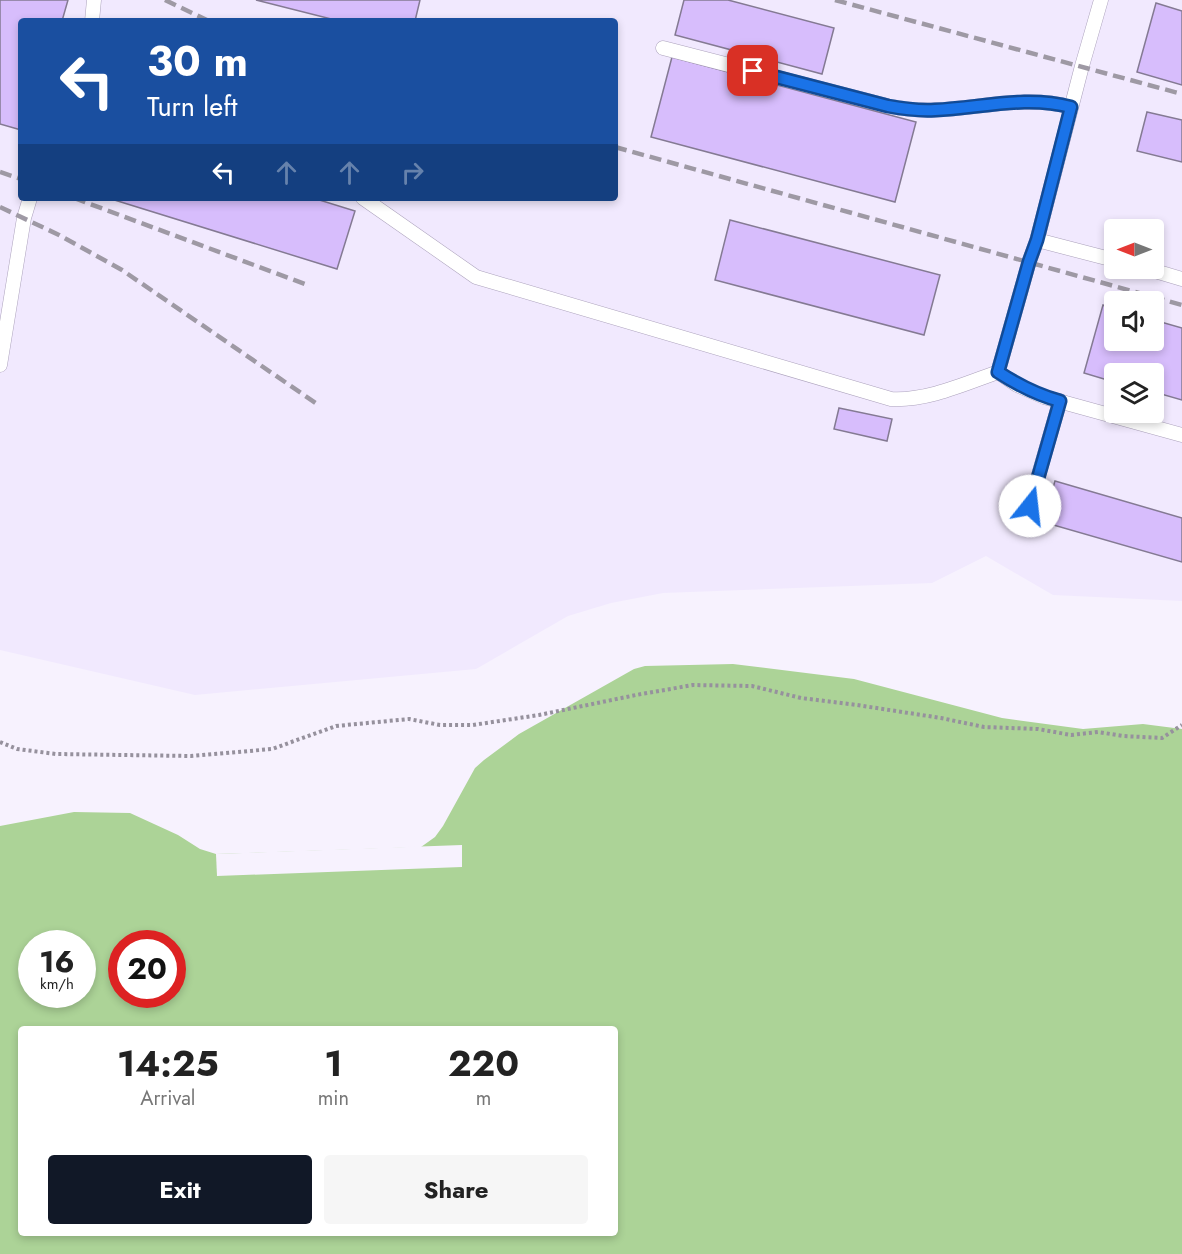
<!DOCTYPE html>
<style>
:root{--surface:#fff;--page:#f6f6f6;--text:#222;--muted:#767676;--accent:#111827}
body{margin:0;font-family:Jost,sans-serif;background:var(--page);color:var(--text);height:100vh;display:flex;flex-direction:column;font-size:22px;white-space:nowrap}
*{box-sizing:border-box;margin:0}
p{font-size:20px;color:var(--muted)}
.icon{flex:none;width:33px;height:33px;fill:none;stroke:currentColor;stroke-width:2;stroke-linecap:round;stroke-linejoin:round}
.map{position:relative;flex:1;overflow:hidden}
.drawer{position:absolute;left:18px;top:1026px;width:600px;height:210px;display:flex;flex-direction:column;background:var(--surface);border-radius:6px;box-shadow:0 3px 9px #0003}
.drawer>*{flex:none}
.top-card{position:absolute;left:18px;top:18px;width:600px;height:183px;border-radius:6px;box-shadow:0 3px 9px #0003;background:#1a4fa0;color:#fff;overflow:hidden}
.needle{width:39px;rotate:270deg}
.tools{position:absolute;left:1104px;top:219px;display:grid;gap:12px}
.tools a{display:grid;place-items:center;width:60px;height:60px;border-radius:6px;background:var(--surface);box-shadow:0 3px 9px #0003;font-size:30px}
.speed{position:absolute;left:18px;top:930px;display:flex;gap:12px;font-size:30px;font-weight:700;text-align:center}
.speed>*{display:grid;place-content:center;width:78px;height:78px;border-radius:50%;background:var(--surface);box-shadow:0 3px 9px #0003;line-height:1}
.speed small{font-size:15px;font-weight:400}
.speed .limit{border:9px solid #d22;background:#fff;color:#111}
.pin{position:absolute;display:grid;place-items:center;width:51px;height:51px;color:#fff;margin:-26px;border-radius:12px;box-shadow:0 3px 9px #0006}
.me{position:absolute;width:66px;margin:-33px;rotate:16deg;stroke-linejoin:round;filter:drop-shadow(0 0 4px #0008)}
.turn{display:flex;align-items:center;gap:21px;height:126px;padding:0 30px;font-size:27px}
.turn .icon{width:78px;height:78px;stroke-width:2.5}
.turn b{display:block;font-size:42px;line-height:51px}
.lanes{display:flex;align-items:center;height:57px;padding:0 30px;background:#0003;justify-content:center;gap:30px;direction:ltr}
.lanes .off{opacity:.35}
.eta{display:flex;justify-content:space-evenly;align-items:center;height:102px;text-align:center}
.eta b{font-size:36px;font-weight:700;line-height:42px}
.button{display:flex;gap:12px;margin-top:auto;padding:12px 30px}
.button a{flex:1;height:69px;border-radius:6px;background:var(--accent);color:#fff;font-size:24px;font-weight:700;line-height:69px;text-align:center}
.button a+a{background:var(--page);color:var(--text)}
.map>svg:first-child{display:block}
.built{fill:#f1e9fe;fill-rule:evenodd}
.water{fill:#acd397;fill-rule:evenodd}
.pier{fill:#f7f2fe}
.building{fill:#d7bdfc;stroke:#847a93;stroke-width:1.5}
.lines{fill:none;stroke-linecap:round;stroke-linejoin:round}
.lane-casing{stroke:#aca2bc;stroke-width:15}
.path{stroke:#96919d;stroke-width:4;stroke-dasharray:3 3;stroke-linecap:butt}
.lane{stroke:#fff;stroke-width:14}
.rail{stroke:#9e99a4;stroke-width:4.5;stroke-dasharray:12 6;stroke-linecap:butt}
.route-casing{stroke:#114b97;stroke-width:15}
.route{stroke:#1a73e8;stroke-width:10}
</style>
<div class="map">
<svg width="1182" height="1254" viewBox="0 0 1182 1254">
<rect width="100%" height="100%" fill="#f7f2fe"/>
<path class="built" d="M0 0H1182V601L1053 595 986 556 932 583 663 593 611 603 568 616 476 669 195 695 0 650ZM21 21H615V198H21ZM1114 230H1154V268H1114ZM1114 302H1154V340H1114ZM1114 374H1154V412H1114Z"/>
<path class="water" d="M733 664 854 679 1002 718 1083 729 1143 724 1182 729V1254H0V826L74 812 130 813 178 835 200 849 216 854 421 847 435 837 443 826 475 768 484 760 519 734 634 669 645 666ZM32 944H82V994H32ZM122 944H172V994H122ZM21 1029H615V1233H21Z"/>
<polygon class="pier" points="462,845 462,867 217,876 216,854"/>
<g class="building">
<polygon points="0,0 68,0 62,21 21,21 21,130 0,124"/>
<polygon points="256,0 420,0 415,21 339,21"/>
<polygon points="684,0 728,0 834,28 822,74 675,35"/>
<polygon points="1156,3 1182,11 1182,85 1137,72"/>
<polygon points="672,57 916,122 895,202 651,137"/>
<polygon points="1147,112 1182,120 1182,162 1137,151"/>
<polygon points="108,198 313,198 355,211 337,269"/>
<polygon points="730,220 940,275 924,335 715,280"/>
<polygon points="1103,305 1114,309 1114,340 1154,340 1154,320 1182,328 1182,400 1154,392 1154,374 1114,374 1114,382 1084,373"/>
<polygon points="839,408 892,419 887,441 834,429"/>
<polygon points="1055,481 1182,518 1182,562 1043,522"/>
</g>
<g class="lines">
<g class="lane-casing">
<g id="lane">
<polyline points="92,21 94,0"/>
<path d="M663 48 888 106C904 109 920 111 935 110 981 108 1027 95 1071 107"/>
<path d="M363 198 476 277 891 399C927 401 964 384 998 372"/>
<polyline points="1037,240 1114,260"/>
<polyline points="1145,268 1182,279"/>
<polyline points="0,365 24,218 30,198"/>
<polyline points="998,372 1029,262 1037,240 1082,66 1101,0"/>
<polyline points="998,372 1017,385 1044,397 1182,435"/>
<polyline points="1030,505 1060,401"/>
</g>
</g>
<polyline class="path" points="0,742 17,749 56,754 191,756 272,749 336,726 409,719 440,725 473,725 539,715 636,695 693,685 752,686 801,698 857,705 941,718 984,727 1038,729 1071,735 1098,732 1123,736 1162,738 1182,725"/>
<use href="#lane" class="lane"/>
<g class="rail">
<polyline points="165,0 209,21"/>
<polyline points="835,0 1182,94"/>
<polyline points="615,147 1182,305"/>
<polyline points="0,172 21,179"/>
<polyline points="74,198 305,284"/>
<polyline points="0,207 59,235 122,270 317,404"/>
</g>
</g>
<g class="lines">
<g class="route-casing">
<path id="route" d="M753 71 888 106C904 109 920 111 935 110 981 108 1026 95 1071 107L1037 240 1029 262 998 372C1018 385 1037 395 1060 401L1030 506"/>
</g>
<use href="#route" class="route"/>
</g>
</svg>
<div class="tools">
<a><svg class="needle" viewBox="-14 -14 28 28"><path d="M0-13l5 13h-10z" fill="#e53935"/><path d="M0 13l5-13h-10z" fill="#767676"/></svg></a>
<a><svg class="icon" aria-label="sound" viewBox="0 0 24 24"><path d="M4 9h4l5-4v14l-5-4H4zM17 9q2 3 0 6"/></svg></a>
<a><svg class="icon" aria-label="layers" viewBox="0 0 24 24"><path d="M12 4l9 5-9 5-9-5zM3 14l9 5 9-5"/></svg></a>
</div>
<div class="speed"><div>16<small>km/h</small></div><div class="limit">20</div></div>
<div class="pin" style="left:753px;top:71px;background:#d93025"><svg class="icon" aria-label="arrive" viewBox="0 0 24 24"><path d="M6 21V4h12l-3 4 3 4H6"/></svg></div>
<svg class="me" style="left:1030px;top:506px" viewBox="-20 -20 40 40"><circle r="19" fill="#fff"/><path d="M0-13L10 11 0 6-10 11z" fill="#1a73e8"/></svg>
<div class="top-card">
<div class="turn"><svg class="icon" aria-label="left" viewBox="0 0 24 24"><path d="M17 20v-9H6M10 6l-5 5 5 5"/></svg><div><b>30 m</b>Turn left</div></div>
<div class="lanes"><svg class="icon" aria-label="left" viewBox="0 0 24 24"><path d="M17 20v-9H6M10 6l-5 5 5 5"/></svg><svg class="icon off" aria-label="ahead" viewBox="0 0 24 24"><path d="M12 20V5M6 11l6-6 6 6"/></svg><svg class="icon off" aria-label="ahead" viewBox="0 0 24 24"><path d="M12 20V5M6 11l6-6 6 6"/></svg><svg class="icon off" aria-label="right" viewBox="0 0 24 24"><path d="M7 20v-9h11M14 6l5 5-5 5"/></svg></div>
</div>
<section class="drawer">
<div class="eta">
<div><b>14:25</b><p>Arrival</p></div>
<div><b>1</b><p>min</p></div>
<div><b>220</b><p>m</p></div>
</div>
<div class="button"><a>Exit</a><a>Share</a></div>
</section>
</div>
